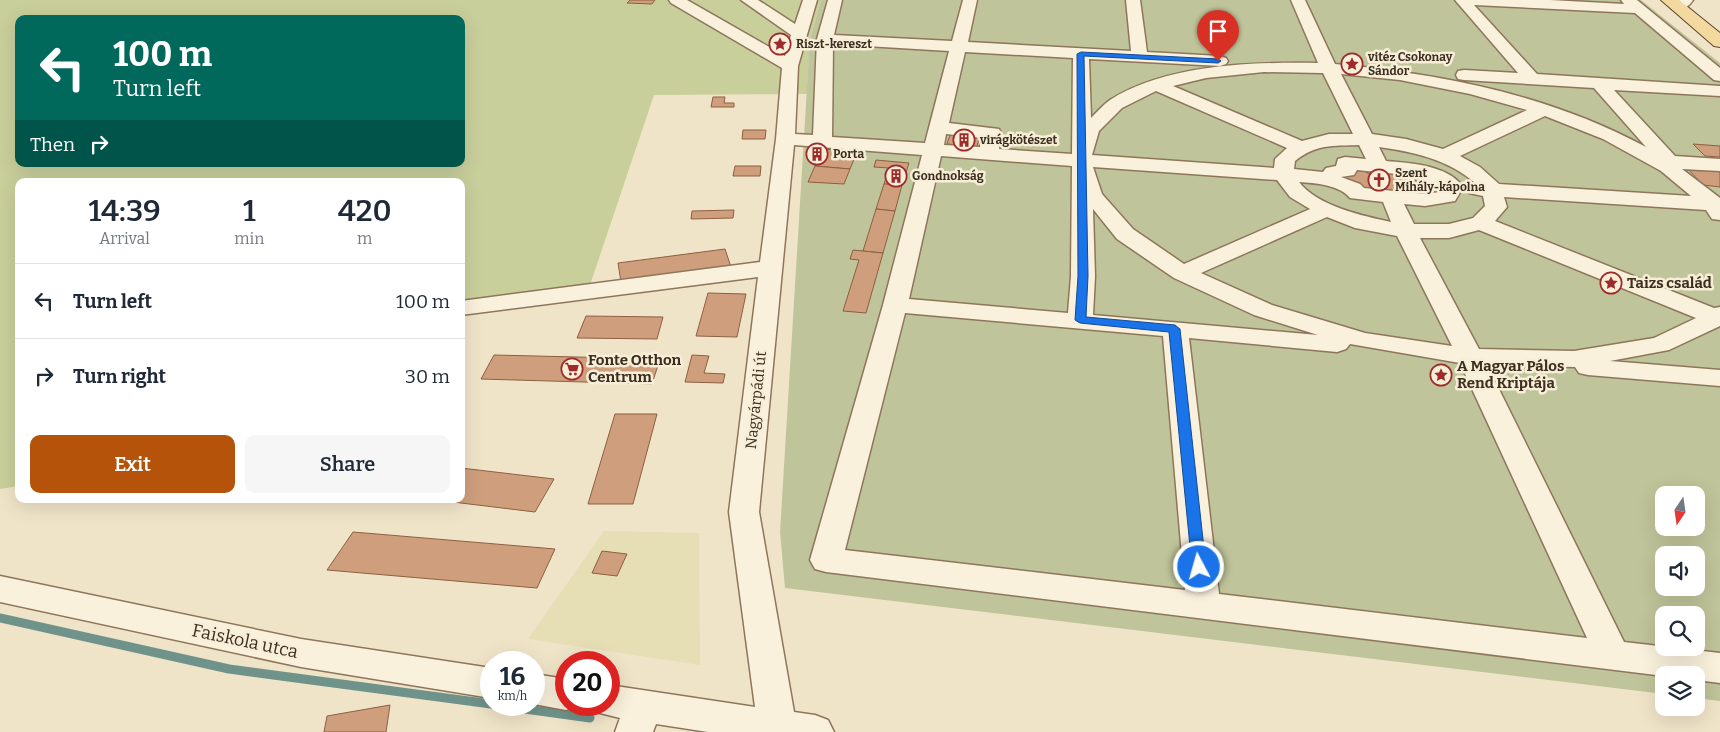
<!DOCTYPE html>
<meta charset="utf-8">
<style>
:root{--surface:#fff;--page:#f6f6f7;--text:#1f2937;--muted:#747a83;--line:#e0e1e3;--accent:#b45309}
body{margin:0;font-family:Bitter,serif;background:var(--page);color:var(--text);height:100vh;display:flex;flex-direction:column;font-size:19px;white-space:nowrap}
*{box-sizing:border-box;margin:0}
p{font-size:16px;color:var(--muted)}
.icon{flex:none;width:28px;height:28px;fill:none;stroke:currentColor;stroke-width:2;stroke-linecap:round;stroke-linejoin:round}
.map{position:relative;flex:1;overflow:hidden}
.sheet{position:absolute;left:15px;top:178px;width:450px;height:325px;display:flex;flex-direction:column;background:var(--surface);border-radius:10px;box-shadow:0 5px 20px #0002}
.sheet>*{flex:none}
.top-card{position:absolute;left:15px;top:15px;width:450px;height:152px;border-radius:10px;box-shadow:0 5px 20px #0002;background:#00695c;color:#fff;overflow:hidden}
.needle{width:32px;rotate:193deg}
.controls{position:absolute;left:1655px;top:486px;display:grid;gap:10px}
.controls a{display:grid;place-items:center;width:50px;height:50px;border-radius:10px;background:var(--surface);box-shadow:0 5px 20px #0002;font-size:25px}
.speed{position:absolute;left:480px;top:651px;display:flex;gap:10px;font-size:25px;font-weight:700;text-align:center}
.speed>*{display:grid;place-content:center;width:65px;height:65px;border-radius:50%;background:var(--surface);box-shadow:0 5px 20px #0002;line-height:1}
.speed small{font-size:12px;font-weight:400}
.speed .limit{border:8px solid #d22;background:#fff;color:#111}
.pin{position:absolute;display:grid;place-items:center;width:42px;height:42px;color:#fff;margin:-51px -21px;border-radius:50% 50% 50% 0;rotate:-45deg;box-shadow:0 0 5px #0007}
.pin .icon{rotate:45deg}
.me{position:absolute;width:55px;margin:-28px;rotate:354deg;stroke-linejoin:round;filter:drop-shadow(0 0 4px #0008)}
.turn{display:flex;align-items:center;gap:18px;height:105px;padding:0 15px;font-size:22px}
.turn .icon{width:65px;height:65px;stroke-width:2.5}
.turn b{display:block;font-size:35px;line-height:42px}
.then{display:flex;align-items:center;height:48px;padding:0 15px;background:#0003;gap:10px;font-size:19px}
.eta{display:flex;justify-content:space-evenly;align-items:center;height:85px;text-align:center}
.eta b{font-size:30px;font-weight:600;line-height:35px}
.action{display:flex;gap:10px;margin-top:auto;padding:10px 15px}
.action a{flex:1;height:58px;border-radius:10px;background:var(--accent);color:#fff;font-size:20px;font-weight:600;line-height:58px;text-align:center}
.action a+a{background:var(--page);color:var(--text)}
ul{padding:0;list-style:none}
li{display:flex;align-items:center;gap:15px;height:75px;padding:0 15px;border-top:1px solid var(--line)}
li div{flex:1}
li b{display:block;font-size:19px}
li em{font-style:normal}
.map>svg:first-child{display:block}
.farmland{fill:#e6deb5}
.green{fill:#c9cf9b;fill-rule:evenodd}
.cemetery{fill:#bfc49a;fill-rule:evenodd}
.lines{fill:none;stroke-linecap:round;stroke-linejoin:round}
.stream{stroke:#6f938a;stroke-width:9}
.building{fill:#cf9f7d;stroke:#8d5f41}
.minor-casing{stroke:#8d765c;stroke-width:3}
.major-casing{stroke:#5b4430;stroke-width:2}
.minor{fill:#faf1dc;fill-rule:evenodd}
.major{fill:#f3d9a0;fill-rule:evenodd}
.route{fill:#1a73e8;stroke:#114b97}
.labels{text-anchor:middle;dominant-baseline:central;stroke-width:5;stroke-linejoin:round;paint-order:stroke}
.far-poi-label{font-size:12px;font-weight:bold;fill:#3d2e20;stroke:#f7eed8;text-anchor:start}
.poi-label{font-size:15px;font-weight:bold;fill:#3d2e20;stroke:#f7eed8;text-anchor:start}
.street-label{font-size:15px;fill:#3d2e20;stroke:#f7eed8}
.near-street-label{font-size:18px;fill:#3d2e20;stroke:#f7eed8}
</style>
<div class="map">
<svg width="1720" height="732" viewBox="0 0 1720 732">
<rect width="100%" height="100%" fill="#f0e4c8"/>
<polygon class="farmland" points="604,531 699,533 700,665 528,639"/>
<path class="green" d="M0 0H821L810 39 807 94 654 95 590 285 461 302V181H19V486L0 489ZM19 19H461V164H19Z"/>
<path class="cemetery" d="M821 0H1641L1720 63V701L1696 698V675H1664V694L785 588 780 532 810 39ZM1664 495H1696V528H1664ZM1664 555H1696V588H1664ZM1664 615H1696V648H1664Z"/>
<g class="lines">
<g class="stream">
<polyline points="0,618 229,669 491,704"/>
<polyline points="496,705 590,718"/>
</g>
</g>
<g class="building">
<polygon points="630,0 655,0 652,4 627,3"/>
<polygon points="713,97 725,97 724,103 734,103 734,107 711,107"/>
<polygon points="743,130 766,130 765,139 742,139"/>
<polygon points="951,132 980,135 977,147 947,144"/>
<polygon points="1693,144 1720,146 1720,157 1705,156"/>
<polygon points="817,149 822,149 818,160 812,160"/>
<polygon points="822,149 857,152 850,169 815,166"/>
<polygon points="876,160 909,163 902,185 884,184 889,168 874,167"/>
<polygon points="735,166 761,166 760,176 733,176"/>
<polygon points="815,166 850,169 844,184 808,182"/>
<polygon points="1685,166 1720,169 1720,187 1703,185"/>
<polygon points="1351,167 1366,169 1367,173 1413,175 1423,195 1375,189 1360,192 1341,178"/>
<polygon points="884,184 902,185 895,211 876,209"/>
<polygon points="876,209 895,211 883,253 863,251"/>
<polygon points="734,210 733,218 691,219 692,211"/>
<polygon points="725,249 731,267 621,282 618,263"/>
<polygon points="853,250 883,253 866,313 843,311 859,260 850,259"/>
<polygon points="708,293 746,294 737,337 696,336"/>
<polygon points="586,316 663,317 657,339 577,338"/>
<polygon points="494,355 660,359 652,384 481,379"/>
<polygon points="692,355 709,356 704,373 725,374 723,383 685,382"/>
<polygon points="615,414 657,414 633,504 588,504"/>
<polygon points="461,468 554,479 535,512 428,499 461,499"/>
<polygon points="353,532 555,549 537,588 327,570"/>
<polygon points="602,551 627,554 617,576 592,573"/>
<polygon points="390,705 386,732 324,732 327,716"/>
</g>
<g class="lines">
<g class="minor-casing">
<g id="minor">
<path d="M669 0H687L785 56 791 35 741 0H758L795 24 803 0H817L798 66 795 134 813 135 817 39 828 0H842L834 35 952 41 963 0H977L968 42 1131 51 1126 0H1140L1147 52 1220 56 1226 58 1228 61 1226 64 1220 66 1089 59 1091 118C1097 112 1103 105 1110 100 1167 64 1253 62 1318 63L1291 0H1305L1335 64C1442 74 1550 95 1646 147L1594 88 1464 80 1458 79 1456 75 1458 71 1464 70 1518 73 1455 0H1550L1624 4 1621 0H1637L1720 68V81L1714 80 1635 13 1474 5 1537 74 1720 86V96L1614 90 1675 156 1720 159V171L1682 169 1720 198V220L1712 219 1706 210 1504 197 1507 207 1495 221 1714 308 1720 307V326L1669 350 1610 361 1720 370V386L1588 375 1579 373 1575 367 1487 365 1624 642 1720 653V683L1696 680V675L1664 676 826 572 815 569 810 560 883 305 922 155 794 145 759 512 794 712 815 715 828 720 834 732H708L656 724 653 732H615L620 718 596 712 592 705H609V685L755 707 729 512 758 277 461 315V301L760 262 776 139 782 68 671 3ZM833 44 949 51 925 143 832 137ZM965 52 1073 58 1072 154 999 149 1001 133 999 129 949 123ZM1264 72 1323 73 1353 134H1329L1302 141 1173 86 1206 78ZM1341 74 1400 80 1470 94 1527 110 1443 149 1406 139 1372 134ZM1156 91 1287 148 1275 159 1274 168 1092 155 1099 131 1122 108ZM1545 116 1603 139 1661 171 1691 196 1499 184 1480 167 1460 156ZM946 134 982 138 980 147 944 145ZM1359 145 1366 159 1345 157 1338 159 1336 166 1326 168 1323 172 1294 169 1295 161C1316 144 1332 146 1359 145ZM1379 147C1413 152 1448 159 1475 183L1469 185 1466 189 1469 193 1483 196 1485 206 1473 218 1449 224H1414L1404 204 1425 206 1455 201 1463 187C1448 165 1410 163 1386 161ZM941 156 1072 166 1071 276 1068 313 909 299ZM1093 167 1277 180 1290 197 1310 209 1184 264 1133 229 1102 194ZM1357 170 1416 176 1442 189 1440 192 1425 194 1364 188 1360 184 1341 177 1354 175ZM1299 182C1315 183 1340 185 1350 198L1383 202 1391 222C1363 216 1317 206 1299 182ZM1093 209 1117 239 1174 278 1254 315 1318 335 1093 315 1095 276ZM1327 217 1355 228 1397 236 1452 346 1365 333 1272 305 1201 273ZM1479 230 1696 318 1654 338 1574 351 1479 349 1420 238H1449ZM905 313 1163 336 1185 590 845 550ZM1189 338 1337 352 1346 349 1350 344 1460 363 1587 638 1219 594Z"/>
<path d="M1679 0H1693C1688 8 1681 11 1672 9L1670 6Z"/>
<polygon points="0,576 301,639 491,668 491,698 301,667 0,602"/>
<polygon points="534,674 566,679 566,705 579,705 566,710 534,704"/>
</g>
</g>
<g class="major-casing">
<polygon id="major" points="1661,0 1679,0 1720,33 1720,47 1714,46"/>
</g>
<use href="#minor" class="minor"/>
<use href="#major" class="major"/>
</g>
<polygon class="route" points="1081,52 1218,59 1221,61 1218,63 1084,56 1088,276 1086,317 1175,325 1180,329 1206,567 1204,571 1199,572 1194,571 1192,567 1169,332 1080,323 1075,320 1078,276 1077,54"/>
<defs>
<g id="sight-ring" transform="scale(1.125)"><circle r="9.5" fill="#f7eed8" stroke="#9e2a2b" stroke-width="1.5"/><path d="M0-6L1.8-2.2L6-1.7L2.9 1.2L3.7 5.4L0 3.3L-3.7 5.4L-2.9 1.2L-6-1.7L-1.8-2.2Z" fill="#9e2a2b"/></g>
<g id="building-ring" transform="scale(1.125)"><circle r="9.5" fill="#f7eed8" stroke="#9e2a2b" stroke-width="1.5"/><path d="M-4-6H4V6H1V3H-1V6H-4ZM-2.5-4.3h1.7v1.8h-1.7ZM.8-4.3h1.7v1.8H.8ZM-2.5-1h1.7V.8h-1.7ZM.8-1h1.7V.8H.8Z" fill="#9e2a2b"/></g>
<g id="church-ring" transform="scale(1.125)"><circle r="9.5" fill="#f7eed8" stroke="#9e2a2b" stroke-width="1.5"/><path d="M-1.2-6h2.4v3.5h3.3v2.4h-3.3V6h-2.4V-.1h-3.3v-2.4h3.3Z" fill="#9e2a2b"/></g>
<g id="supermarket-ring" transform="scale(1.125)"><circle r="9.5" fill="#f7eed8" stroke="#9e2a2b" stroke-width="1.5"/><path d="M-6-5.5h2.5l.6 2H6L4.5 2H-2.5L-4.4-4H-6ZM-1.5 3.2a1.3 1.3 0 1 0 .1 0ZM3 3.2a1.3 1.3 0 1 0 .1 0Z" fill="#9e2a2b"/></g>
</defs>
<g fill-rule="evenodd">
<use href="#sight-ring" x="780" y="44"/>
<use href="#sight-ring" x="1352" y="64"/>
<use href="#building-ring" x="964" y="140"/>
<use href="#building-ring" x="817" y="154"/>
<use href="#building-ring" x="896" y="176"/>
<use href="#church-ring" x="1379" y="180"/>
<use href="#sight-ring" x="1611" y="283"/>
<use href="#supermarket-ring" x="572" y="369"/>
<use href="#sight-ring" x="1441" y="375"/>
</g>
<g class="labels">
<g class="far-poi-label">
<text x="796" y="44">Riszt-kereszt</text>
<text x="1368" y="57">vitéz Csokonay<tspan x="1368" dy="14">Sándor</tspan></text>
<text x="980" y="140">virágkötészet</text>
<text x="833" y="154">Porta</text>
<text x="1395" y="173">Szent<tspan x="1395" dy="14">Mihály-kápolna</tspan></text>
<text x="912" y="176">Gondnokság</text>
</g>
<g class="poi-label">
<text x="1627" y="283">Taizs család</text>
<text x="588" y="360">Fonte Otthon<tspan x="588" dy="17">Centrum</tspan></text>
<text x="1457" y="366">A Magyar Pálos<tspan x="1457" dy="17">Rend Kriptája</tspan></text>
</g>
<g class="street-label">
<text transform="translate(756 400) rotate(-84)">Nagyárpádi út</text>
</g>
<g class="near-street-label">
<text transform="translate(245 641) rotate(12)">Faiskola utca</text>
</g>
</g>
</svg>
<div class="controls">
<a><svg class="needle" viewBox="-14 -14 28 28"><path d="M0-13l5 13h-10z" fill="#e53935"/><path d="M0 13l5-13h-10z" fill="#747a83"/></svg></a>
<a><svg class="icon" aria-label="sound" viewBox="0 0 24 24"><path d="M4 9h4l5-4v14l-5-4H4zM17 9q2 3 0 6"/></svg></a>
<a><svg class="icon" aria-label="search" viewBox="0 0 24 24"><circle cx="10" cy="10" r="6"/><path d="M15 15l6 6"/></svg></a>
<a><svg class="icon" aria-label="layers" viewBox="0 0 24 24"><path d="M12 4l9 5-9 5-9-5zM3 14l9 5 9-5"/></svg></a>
</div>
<div class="speed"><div>16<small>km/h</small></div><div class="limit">20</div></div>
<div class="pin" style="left:1218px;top:61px;background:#d93025"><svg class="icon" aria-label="arrive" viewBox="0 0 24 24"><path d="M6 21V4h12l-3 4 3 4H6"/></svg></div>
<svg class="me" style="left:1199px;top:567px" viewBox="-20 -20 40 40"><circle r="17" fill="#1a73e8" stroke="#fff" stroke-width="3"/><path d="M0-11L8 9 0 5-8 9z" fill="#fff"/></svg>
<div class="top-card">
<div class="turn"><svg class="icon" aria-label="left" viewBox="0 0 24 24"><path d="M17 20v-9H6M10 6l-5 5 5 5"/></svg><div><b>100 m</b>Turn left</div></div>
<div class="then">Then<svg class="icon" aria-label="right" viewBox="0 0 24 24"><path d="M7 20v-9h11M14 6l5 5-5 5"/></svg></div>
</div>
<section class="sheet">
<div class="eta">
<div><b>14:39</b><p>Arrival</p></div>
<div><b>1</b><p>min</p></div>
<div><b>420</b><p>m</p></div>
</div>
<ul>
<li><svg class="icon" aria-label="left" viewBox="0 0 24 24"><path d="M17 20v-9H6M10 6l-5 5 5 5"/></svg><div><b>Turn left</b></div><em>100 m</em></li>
<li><svg class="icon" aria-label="right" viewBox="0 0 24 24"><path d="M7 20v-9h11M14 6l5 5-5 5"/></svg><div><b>Turn right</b></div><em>30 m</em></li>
</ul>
<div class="action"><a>Exit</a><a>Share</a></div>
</section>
</div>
